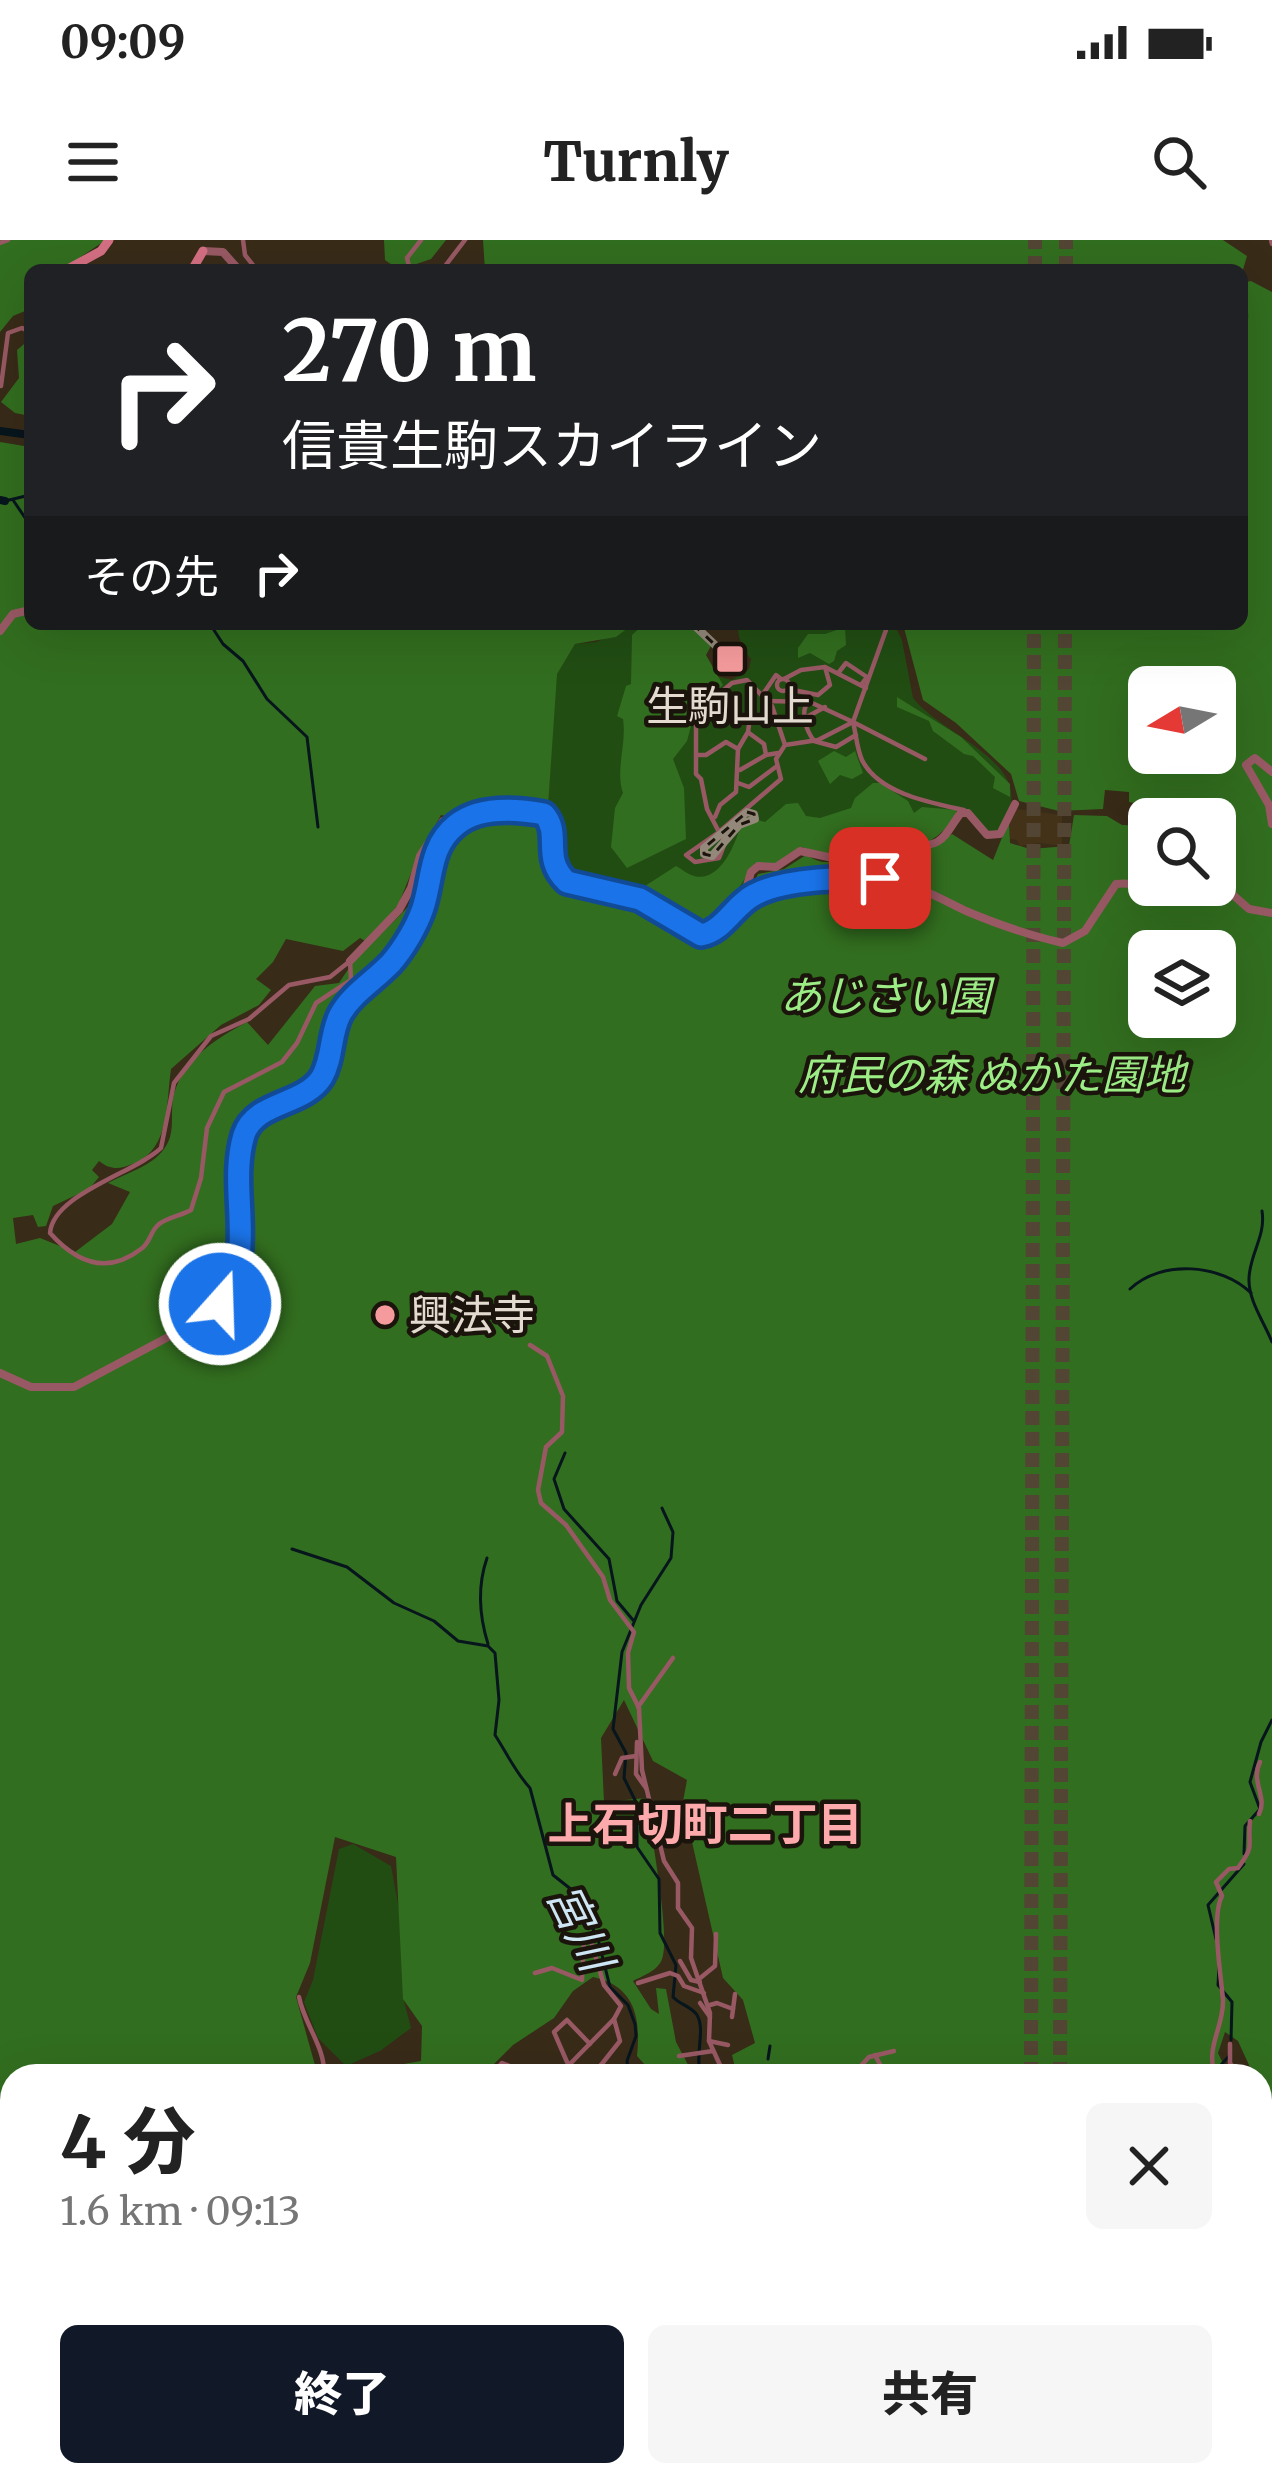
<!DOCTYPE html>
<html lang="ja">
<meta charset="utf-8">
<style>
:root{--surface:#fff;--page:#f6f6f6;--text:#222;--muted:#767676;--accent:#111827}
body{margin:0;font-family:Merriweather,"Noto Sans JP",serif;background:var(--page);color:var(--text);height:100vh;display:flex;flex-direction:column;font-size:45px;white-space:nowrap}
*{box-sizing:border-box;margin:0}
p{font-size:39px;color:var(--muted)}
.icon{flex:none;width:66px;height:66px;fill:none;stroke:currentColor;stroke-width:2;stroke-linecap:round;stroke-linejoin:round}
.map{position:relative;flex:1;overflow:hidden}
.drawer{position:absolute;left:0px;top:1824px;width:1272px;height:423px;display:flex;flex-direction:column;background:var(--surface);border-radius:36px 36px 0 0;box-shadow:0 12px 48px #0002}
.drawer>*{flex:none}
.top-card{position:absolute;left:24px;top:24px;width:1224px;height:366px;border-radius:18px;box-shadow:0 12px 48px #0002;background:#202124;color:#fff;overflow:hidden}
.needle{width:78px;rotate:260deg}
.buttons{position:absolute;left:1128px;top:426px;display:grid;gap:24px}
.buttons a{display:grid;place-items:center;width:108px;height:108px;border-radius:18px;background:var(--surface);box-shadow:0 12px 48px #0002;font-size:60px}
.pin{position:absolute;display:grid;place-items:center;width:102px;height:102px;color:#fff;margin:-51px;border-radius:24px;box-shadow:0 6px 18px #0006}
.me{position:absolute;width:132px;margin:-66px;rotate:20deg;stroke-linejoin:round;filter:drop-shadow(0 0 9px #0008)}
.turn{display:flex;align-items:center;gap:42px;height:252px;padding:0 60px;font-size:54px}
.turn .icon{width:156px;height:156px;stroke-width:2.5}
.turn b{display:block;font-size:84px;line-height:102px}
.then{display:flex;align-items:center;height:114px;padding:0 60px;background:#0003;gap:24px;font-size:45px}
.round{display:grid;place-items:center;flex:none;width:126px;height:126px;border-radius:18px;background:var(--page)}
.headline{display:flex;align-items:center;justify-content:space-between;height:204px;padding:0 60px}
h1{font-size:72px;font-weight:800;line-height:90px}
.action{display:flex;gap:24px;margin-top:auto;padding:24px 60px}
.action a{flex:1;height:138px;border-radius:18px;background:var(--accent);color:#fff;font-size:48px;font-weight:800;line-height:138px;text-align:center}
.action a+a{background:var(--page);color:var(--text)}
.status{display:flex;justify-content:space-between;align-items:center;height:84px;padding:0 60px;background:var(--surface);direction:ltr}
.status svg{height:33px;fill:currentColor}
header{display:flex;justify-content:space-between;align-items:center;height:156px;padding:0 60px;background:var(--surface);font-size:54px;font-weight:800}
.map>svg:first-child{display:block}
.built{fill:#433118}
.green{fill:#214d13}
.forest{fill:#326e1f;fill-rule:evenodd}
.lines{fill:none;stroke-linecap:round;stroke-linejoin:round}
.stream{stroke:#07151d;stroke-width:3}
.river{stroke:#07151d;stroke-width:8}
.motorway-tunnel{stroke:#524534;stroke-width:14;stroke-dasharray:14 7;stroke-linecap:butt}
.pedestrian{stroke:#985964;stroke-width:4.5}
.minor{stroke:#985964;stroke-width:4.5}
.tertiary{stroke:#985964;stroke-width:8}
.secondary{stroke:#d46f83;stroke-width:9}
.rail-casing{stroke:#938879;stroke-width:8}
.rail{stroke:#1a140c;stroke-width:3;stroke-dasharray:9;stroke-linecap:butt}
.route-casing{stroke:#114b97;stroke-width:30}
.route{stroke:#1a73e8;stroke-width:21}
.poi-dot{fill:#f59b9d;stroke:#1a140c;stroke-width:4.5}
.labels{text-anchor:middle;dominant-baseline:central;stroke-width:9;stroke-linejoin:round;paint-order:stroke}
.poi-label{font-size:42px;fill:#e4dbd0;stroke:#1a140c}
.park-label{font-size:42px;font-style:italic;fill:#9ded86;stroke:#1a140c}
.neighbourhood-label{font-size:45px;font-weight:bold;fill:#fea9ab;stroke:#1a140c}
.water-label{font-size:45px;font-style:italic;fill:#cee6f4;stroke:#1a140c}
</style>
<div class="status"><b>09:09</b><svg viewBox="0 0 49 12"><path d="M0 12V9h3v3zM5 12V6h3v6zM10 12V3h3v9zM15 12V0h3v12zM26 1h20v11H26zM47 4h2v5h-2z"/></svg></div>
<header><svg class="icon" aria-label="menu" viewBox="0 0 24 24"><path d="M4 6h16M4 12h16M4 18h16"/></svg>Turnly<svg class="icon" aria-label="search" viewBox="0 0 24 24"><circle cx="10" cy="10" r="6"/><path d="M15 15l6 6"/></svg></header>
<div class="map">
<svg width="1272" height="2246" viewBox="0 0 1272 2246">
<rect width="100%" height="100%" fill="#382b18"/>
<polygon class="built" points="1017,569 1062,575 1062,606 1039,603 1020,606 1017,600 1010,599 1010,578"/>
<g class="green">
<path d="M739 384H894L902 400 913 458C945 499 1052 527 995 593L988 592 966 569 892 604C857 591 858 591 829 616L802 607 786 619 755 623 739 652 724 662 711 679C675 683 673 662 642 652 617 645 579 657 561 631 548 611 557 589 548 567L556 434 575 404 596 402 633 386 666 424 732 440 749 429 751 419C744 412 735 393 739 384Z"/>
<polygon points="353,1604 391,1626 401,1680 404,1761 411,1788 380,1811 346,1826 318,1798 304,1762 313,1740 339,1609"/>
</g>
<g class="forest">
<polygon points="0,0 106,0 61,30 30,30 30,69 13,76 0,92"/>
<polygon points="384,0 446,0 431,19 399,30 385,20"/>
<polygon points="483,0 1223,0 1247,16 1242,33 485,30"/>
<path d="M1251 41 1272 52V1870L1268 1871 1260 1836H1254L1238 1801 1225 1792 1218 1813 1229 1836H737L732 1815 755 1803 743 1760 723 1738 692 1602 679 1583 687 1540 653 1521 624 1460 601 1498 604 1562 646 1558C650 1589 671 1695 662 1719 658 1731 642 1736 633 1741L651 1769 659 1774 656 1748 666 1749 676 1802 694 1836H688L684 1828 645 1825 637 1816C641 1778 635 1746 593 1737L573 1751 554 1778 513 1805 482 1836H365L380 1828 421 1821 422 1786 403 1759 396 1617 335 1597 310 1723 296 1757 318 1836H12V2044L0 2040V202L30 207V384H633L616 397 575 404 557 434 548 567C520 567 481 561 459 579L441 575 418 616 399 663 369 703 360 698 343 711 286 699 273 722 256 739 271 750 259 765 221 785 171 829C166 863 170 908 135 923 120 929 112 931 99 921L92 930 99 937 89 949 53 966 46 986 38 987 33 975 13 978 16 1004 40 998 75 1012 112 984 130 952 108 943C126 933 151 927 164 909 177 892 169 873 174 854 184 818 216 799 247 782L268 805 315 746 339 743 353 722 408 667 423 615C443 607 455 590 473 582 494 572 521 575 543 577 556 595 542 619 559 638 579 659 613 653 638 662 661 670 676 698 703 698 715 698 724 685 733 678L732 667 750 651 758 634 784 629 806 615C838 633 831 612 857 602 866 599 877 605 886 608 907 614 935 607 952 594L993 620 1009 580 1010 603 1030 609 1069 606 1074 575 1107 576 1122 585 1149 586V645H1215V579H1167L1171 575 1143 570 1141 564 1129 562V552L1105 550 1103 569 1059 571 1019 561 1011 534 956 483 923 460 903 384H1242V100C1255 69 1243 69 1246 42ZM1149 447H1215V513H1149ZM1149 711H1215V777H1149Z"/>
<polygon points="30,99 30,176 15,173 1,162 19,138 17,110"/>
<path d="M644 384H690L711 406 706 415 723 445 695 471 687 501 673 519 684 548 686 599 627 628 611 607 615 568 623 553C615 530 627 503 623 479L617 476 626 446 631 444 632 395Z"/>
<polygon points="845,387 846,405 837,411 834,421 829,424 810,413 798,418 798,408 808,394 825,394"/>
<polygon points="897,457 961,497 1010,544 1010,557 993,548 995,537 973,516 964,514 933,491 929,481 897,467"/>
<polygon points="834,511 846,517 855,511 863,533 852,539 840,535 830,544 818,521"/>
<path d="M873 543H880L908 561 914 573 922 567 956 570 957 574C919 627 904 595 855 593L829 616 802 607 777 624 755 623C742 643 724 674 702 683L633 648 645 646 676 626C682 629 687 634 694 636 720 643 735 604 740 588L758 580 765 582 786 564 798 563 806 576 820 578 851 568 855 558Z"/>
</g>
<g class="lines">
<g class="stream">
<polyline points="13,260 30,285"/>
<polyline points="5,261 30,255"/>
<polyline points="210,384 223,404 243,421 267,459 307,497 318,587"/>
<path d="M1262 971C1266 996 1250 1013 1249 1038 1248 1060 1264 1082 1272 1102"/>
<path d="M1130 1049C1162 1019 1221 1024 1251 1053"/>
<polyline points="565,1213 554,1239 564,1269 609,1319 617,1361 633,1380"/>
<path d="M662 1268 673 1292 671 1318 641 1365 622 1412 613 1489 626 1513 624 1538 637 1564V1607L659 1639 660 1693 676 1725 673 1757C679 1764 692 1767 697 1775 706 1790 694 1816 701 1836"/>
<path d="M292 1309 347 1327 394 1363 434 1381 458 1401 488 1406 495 1413 499 1460 495 1495C506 1512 516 1533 530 1548L553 1635 572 1650 579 1661 598 1699 610 1747 628 1765 635 1784 636 1796 627 1821 629 1836"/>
<path d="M487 1318C477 1347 479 1375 488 1404"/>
<polyline points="1244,1614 1245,1586 1260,1569 1250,1542 1261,1502 1272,1480"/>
<polyline points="1216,1699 1208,1665 1244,1624"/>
<polyline points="1219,1726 1218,1745 1232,1762 1231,1800"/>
<polyline points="768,1819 770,1806"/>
<polyline points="1229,1836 1220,1826 1230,1815"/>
<polyline points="1260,1920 1271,1914 1270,1908"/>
<polyline points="1260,1924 1272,1948"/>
<polyline points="0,2086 12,2091"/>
<polyline points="83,2235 85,2244"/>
<polyline points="352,2235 360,2237"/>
<polyline points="504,2235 509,2246"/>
<polyline points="1035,2246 1036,2235"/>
</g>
<g class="river">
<polyline points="0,191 30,195"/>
<polyline points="0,260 5,261"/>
<polyline points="707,2235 709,2246"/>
</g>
<g class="motorway-tunnel">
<polyline points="1035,30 1035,0"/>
<polyline points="1066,30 1066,0"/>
<polyline points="1031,1836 1034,384"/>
<polyline points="1060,1836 1065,384"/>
<polyline points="1030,2246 1030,2235"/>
</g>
<g class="pedestrian">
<polyline points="825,427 866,448"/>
<polyline points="839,432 846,423 867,437 861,445"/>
<circle cx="783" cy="445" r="6"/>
<polyline points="784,439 801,430 825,427 830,445 818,455 788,449"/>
<polyline points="763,454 776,435 781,439"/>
<polyline points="769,461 810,462 853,482 886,390"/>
<path d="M808 461C800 473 806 490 814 501L836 507 856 495"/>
<polyline points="805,478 825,467"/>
<path d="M853 482C856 494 857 509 862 520 879 554 932 563 964 570"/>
<polyline points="749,493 764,504 766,515 778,513"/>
<polyline points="785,505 772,466 747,440 732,443 696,473 696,534 701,539 707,569 719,592 781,539 776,519 785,505 818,500 853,482 925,519"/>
<polyline points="696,515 706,515 726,502 738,509 748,492 754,447"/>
<polyline points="740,530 766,515"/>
<polyline points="738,543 749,547 777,526"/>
<polyline points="715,577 720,565 736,552 738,509"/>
<polygon points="719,592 725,603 719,618 695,622 686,615"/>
</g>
<g class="minor">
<polyline points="243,0 245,15 257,30"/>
<polyline points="1271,0 1272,4"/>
<polyline points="0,3 8,0"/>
<polyline points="410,30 407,18 421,0"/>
<polyline points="442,30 465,0"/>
<polyline points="1,146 8,93 22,88 30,92"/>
<path d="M350 721 351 740 316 763 297 803 282 822 224 852 207 888 201 938 191 970C181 976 164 978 157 986 150 993 150 1003 141 1009 106 1036 75 1021 50 993 53 954 135 933 161 908L174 843 211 796 249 779 289 745 330 737Z"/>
<polyline points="530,1105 547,1116 563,1156 562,1192 546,1207 538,1250 541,1263 566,1285 603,1337 610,1360 634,1392 628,1413 629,1448 639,1468 642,1530 664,1621 678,1643 678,1668 692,1688 691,1718 710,1773 709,1801 725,1836"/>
<polyline points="638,1467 673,1418"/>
<polyline points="637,1502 636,1534 646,1548"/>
<polyline points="615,1534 622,1518 636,1516"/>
<path d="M1259 1574C1268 1557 1250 1542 1260 1522"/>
<polyline points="680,1721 691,1740 700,1742"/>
<polyline points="535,1733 552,1728 582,1740 584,1700 589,1695 604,1745 621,1766 614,1779 569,1825"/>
<polyline points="699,1739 715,1726 716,1694"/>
<polyline points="638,1743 670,1733 678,1736 684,1746 704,1753"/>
<path d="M299 1757C304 1784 326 1808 324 1836"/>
<polyline points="700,1763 710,1777"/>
<polyline points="710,1765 717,1763 733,1769"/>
<polyline points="732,1777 735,1754"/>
<polyline points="709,1801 728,1805"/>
<polyline points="1230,1804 1230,1823 1240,1836"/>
<polyline points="875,1815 883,1830"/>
<polyline points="679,1816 713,1811"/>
<polyline points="704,1832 721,1827"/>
<polyline points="491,1836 502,1823 534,1836"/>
<polyline points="580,1836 567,1822 554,1792 567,1780 590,1804"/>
<polyline points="589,1836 601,1825"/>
<polyline points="612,1836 601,1825 620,1801 614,1779"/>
<polyline points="858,1836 857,1830 869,1817 894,1811"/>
<path d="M1216 1836C1204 1809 1224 1787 1223 1760 1221 1735 1211 1676 1222 1656L1216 1642 1229 1629 1238 1628C1256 1603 1247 1609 1250 1581"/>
<polyline points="1260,1883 1265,1899"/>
<polyline points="1260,1899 1267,1899 1272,1909"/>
<polyline points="1260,1957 1272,1954"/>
<polyline points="1272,2024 1265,2026 1272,2047"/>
<polyline points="0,2063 12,2070"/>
<polyline points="1260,2094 1272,2097"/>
<polyline points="0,2221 12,2226"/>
<polyline points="0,2235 16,2246"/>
<polyline points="161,2235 170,2236"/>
<polyline points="452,2235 453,2246"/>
<polyline points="474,2235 477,2246"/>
<polyline points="656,2235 656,2246"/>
<polyline points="807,2235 808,2246"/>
<polyline points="863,2235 875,2246"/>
<polyline points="931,2235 937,2246"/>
<polyline points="1151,2235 1151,2246"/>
<polyline points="717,2237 724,2235"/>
<polyline points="171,2239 232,2243 242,2235"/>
<polyline points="382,2241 395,2235"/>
<polyline points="89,2242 110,2235"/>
<polyline points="30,2246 33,2237 44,2235"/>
<polyline points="142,2246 144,2235"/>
<polyline points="341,2246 365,2238 390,2246"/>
<polyline points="426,2246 427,2235"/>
<polyline points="576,2246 578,2235"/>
<polyline points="625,2246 628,2235"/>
<polyline points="699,2246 701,2235"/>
<polyline points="742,2246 745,2235"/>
<polyline points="856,2246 866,2238"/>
<polyline points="1048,2246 1049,2237 1054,2235"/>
<polyline points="1208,2246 1214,2242 1215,2235"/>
</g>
<g class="tertiary">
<polyline points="203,11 223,12 239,30"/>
<polyline points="0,391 13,374 30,370"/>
<polyline points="1272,532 1255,518 1246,525 1269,565 1272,584"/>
<polyline points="1215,639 1249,669 1272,673"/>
<path d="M642 655 680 679 705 687 746 649 751 632 758 626 776 627 800 611 833 618C839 612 846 602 854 598 863 592 912 614 937 602 947 597 953 582 961 573H968L987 595 1000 594 1015 564"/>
<polyline points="350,721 399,670 411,648 420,616 443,581 460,582"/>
<path d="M0 1133 31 1147H74L204 1078C225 1061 234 1045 240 1019L245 891 254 879 305 853 321 839 334 788 348 763 391 722 416 683 434 613 451 589 462 580 486 572 544 574C562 594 541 618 567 642L640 659 701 695C729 690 740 656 778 648 811 642 846 635 879 639 910 641 939 658 966 671 997 684 1031 696 1063 703L1085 691 1116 644C1143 640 1152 658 1181 645"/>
<polyline points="1260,2086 1272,2089"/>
<polyline points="1260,2128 1272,2125"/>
<polyline points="540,2235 548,2246"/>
<polyline points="1099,2235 1101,2246"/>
</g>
<g class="secondary">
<polyline points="66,30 101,11 109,0"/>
<polyline points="192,30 203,11"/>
</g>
<g class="rail-casing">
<g id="rail">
<polyline points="693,384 735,424"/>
<polygon points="747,572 754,574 755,579 739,585 712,616 704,614 704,608"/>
<polyline points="1260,2089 1272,2092"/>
</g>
</g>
<use href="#rail" class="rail"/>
</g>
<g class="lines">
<g class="route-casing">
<path id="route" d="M220 1064C259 1015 227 951 244 895 255 861 304 866 322 837 333 818 330 794 340 775 351 754 374 741 391 723 404 708 417 686 423 668 433 637 429 607 456 585 479 566 517 569 544 574 562 594 541 618 567 642L640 659 701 695C724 691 734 665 754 655 785 638 845 638 880 638"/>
</g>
<use href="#route" class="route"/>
</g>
<g class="poi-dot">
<rect x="715" y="404" width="30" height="30" rx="6"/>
<circle cx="385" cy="1075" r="12"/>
</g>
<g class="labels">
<g class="poi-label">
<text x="730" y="466">生駒山上</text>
<text x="409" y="1075" text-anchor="start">興法寺</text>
</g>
<g class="park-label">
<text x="885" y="756">あじさい園</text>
<text x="992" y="835">府民の森 ぬかた園地</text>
</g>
<g class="neighbourhood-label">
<text x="705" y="1584">上石切町二丁目</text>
</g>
<g class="water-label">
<text transform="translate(580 1687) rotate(64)">宮川</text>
</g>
</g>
</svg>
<div class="buttons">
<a><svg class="needle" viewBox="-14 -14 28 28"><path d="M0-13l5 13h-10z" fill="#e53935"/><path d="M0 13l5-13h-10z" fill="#767676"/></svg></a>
<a><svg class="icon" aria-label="search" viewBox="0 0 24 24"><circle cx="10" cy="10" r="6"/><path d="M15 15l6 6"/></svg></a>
<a><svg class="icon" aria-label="layers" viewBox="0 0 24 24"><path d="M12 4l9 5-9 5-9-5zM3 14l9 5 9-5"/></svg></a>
</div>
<div class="pin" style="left:880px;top:638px;background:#d93025"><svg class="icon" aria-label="arrive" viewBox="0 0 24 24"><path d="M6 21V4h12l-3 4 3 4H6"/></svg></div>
<svg class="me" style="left:220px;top:1064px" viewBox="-20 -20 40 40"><circle r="17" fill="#1a73e8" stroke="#fff" stroke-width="3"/><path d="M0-11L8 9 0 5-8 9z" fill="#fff"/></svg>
<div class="top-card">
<div class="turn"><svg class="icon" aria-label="right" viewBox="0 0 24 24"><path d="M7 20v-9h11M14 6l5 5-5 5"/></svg><div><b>270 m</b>信貴生駒スカイライン</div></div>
<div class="then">その先<svg class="icon" aria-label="right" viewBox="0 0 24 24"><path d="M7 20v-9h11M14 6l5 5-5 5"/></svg></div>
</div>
<section class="drawer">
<div class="headline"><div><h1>4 分</h1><p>1.6 km · 09:13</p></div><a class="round"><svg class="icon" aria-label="close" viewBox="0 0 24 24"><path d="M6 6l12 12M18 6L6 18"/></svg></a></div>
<div class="action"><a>終了</a><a>共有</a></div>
</section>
</div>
